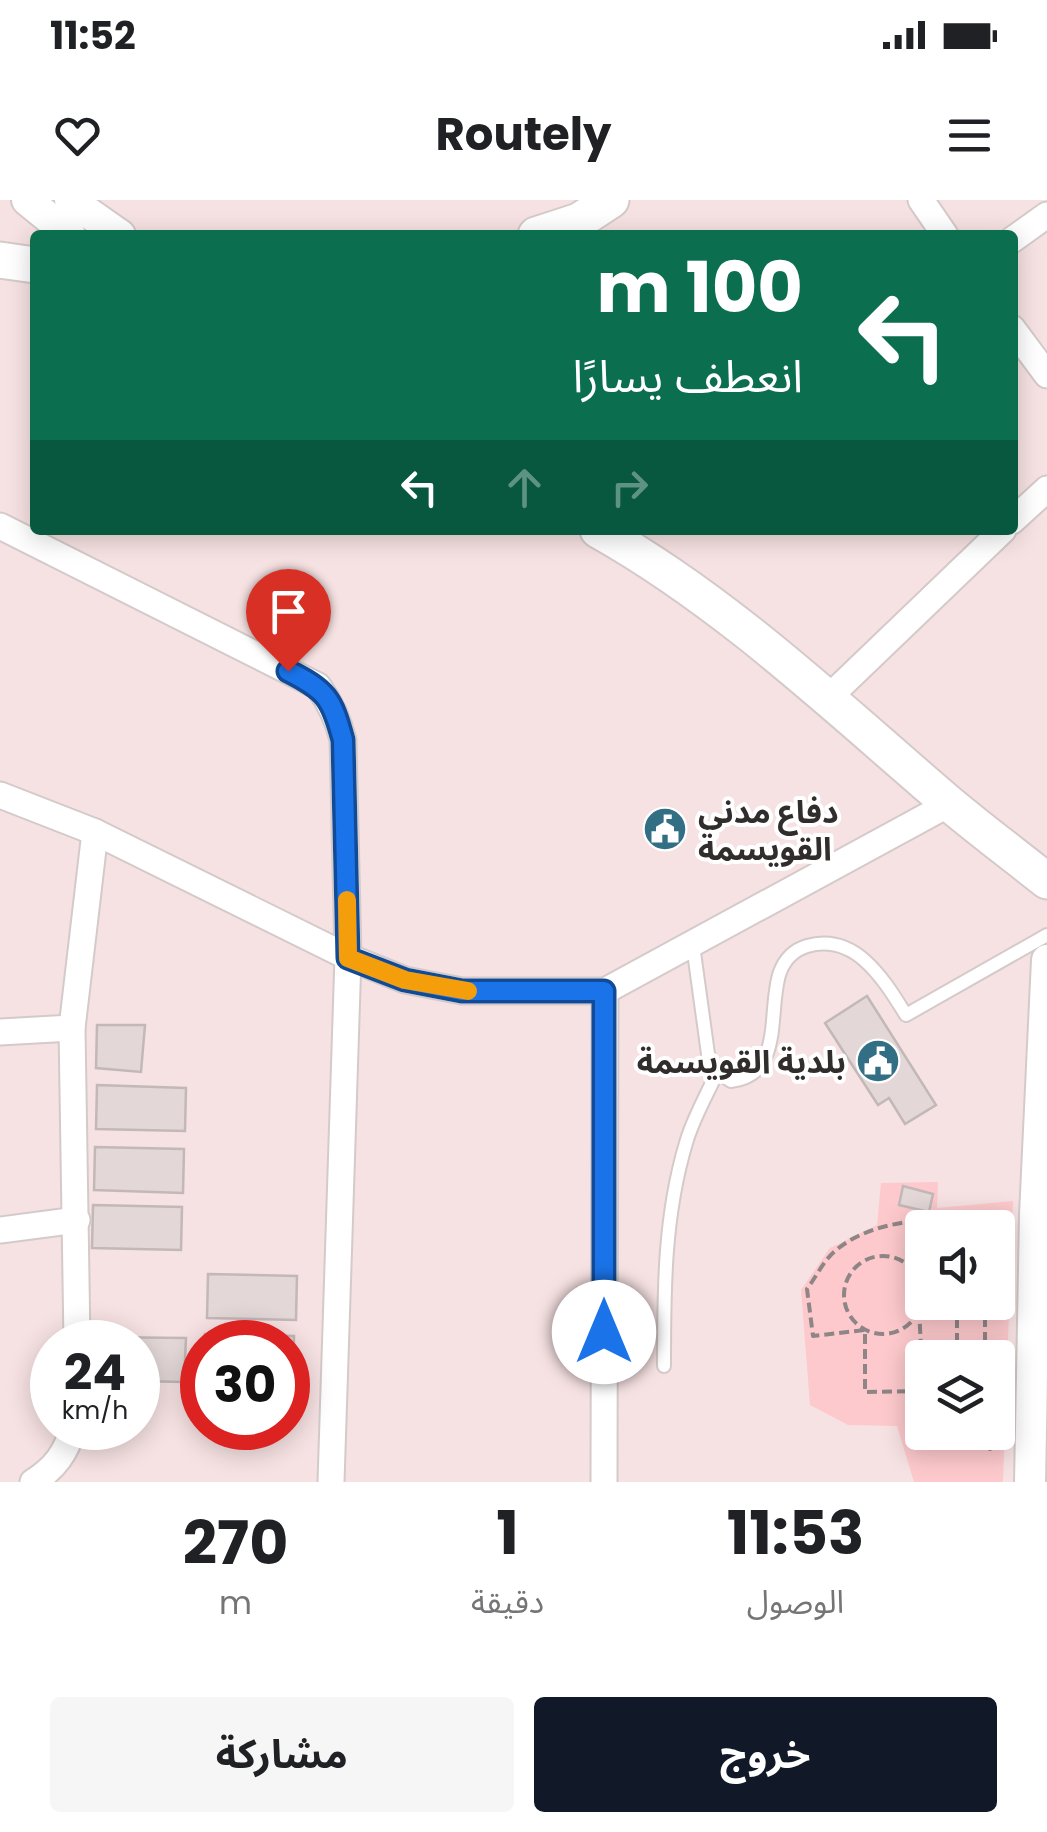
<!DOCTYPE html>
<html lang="ar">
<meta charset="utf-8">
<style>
:root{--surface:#fff;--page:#f6f6f6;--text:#202124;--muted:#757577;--accent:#111827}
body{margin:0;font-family:Poppins,"Noto Sans Arabic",sans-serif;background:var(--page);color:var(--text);direction:rtl;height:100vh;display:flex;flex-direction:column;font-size:38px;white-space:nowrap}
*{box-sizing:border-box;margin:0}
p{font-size:32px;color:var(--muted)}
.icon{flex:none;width:55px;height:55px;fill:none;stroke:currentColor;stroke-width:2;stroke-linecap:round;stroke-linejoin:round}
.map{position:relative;height:1282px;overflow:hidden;direction:ltr}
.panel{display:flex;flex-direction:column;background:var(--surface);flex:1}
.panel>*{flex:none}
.top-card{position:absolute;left:30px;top:30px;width:988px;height:305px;border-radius:10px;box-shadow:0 5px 25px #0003;direction:rtl;background:#0b6e4f;color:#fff;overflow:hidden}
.buttons{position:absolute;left:905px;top:1010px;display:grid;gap:20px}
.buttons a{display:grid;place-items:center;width:110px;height:110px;border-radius:10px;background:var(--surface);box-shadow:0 5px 25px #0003;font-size:50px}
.speed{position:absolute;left:30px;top:1120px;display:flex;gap:20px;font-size:50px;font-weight:700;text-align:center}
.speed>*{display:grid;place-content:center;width:130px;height:130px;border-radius:50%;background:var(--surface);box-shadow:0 5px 25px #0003;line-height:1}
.speed small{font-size:25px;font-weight:400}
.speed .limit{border:15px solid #d22;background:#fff;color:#111}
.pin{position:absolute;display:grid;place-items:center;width:85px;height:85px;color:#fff;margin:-102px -42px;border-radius:50% 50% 50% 0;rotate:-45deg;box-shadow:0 0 10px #0007}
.pin .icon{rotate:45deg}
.me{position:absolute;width:110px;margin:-55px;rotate:0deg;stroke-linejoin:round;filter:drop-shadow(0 0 8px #0008)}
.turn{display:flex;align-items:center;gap:35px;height:210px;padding:0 50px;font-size:45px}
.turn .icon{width:130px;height:130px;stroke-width:2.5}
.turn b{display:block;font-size:70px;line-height:85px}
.lanes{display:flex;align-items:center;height:95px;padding:0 50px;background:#0003;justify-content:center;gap:50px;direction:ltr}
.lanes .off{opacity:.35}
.eta{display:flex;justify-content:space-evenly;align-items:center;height:170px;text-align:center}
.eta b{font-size:60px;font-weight:700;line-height:70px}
.button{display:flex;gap:20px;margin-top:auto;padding:20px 50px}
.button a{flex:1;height:115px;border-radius:10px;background:var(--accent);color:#fff;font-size:40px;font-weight:700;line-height:115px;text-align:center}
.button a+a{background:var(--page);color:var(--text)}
.status{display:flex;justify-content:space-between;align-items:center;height:70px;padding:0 50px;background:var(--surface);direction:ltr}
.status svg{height:28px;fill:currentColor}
header{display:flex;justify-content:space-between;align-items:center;height:130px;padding:0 50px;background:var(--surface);font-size:45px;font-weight:700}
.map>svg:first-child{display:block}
.built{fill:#f7e2e3;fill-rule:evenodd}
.green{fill:#fdc9cc;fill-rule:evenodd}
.building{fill:#e3d7d7;stroke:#c3b8b8;stroke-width:2.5}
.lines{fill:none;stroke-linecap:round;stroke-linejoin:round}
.service-casing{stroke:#d5caca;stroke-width:16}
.minor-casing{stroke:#d5caca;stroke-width:29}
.tertiary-casing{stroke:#d5caca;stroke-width:34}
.secondary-casing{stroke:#d5caca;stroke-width:39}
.path{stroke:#8e8686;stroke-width:4;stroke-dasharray:10 5;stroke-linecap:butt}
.service{stroke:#fff;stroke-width:12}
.minor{stroke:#fff;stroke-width:25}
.tertiary{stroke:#fff;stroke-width:30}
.secondary{stroke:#fff;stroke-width:35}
.route-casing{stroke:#114b97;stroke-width:25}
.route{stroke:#1a73e8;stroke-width:18}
.slow{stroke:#f59e0b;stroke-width:18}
.labels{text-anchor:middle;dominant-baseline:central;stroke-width:8;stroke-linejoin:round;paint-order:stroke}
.poi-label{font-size:32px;font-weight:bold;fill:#312d2d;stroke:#fff;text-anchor:start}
</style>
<div class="status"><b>11:52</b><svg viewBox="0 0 49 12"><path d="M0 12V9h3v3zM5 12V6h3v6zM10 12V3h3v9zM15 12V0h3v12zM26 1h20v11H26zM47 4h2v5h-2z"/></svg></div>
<header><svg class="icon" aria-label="menu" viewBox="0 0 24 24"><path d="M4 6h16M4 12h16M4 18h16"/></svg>Routely<svg class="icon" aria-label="heart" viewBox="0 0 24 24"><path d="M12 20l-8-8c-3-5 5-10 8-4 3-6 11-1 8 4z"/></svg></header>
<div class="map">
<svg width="1047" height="1282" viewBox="0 0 1047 1282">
<rect width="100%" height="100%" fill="#fff2f3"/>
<path class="built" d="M0 0H1047V1282H0ZM35 35H1012V330H35ZM922 1028H998V1102H922ZM52 1142H138V1228H52ZM202 1142H288V1228H202ZM922 1158H998V1232H922Z"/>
<path class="green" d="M938 982 937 1008 1013 1001 1003 1282H914L897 1226 848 1225 810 1205 801 1090 830 1048 877 1025 881 983ZM922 1028H998V1102H922ZM922 1158H998V1232H922Z"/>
<g class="building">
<polygon points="867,796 936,905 905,924 889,898 878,905 825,823"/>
<polygon points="97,825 145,825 141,872 96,868"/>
<polygon points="97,885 186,888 185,931 96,929"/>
<polygon points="95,947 184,949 183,993 94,990"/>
<polygon points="903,986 933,994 929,1012 899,1005"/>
<polygon points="93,1005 182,1007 181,1050 92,1048"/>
<polygon points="208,1074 297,1076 296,1120 207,1118"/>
<polygon points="205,1134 294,1136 293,1180 288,1180 288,1142 205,1142"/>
<polygon points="97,1137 186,1138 184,1182 138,1181 138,1142 97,1142"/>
</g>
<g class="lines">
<g class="service-casing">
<g id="service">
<path d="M693 745 708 854 717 872 731 881C785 875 767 808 780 772 785 759 794 750 807 746 856 732 884 780 906 815L1047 735"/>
<path d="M664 1166C664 1090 664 1016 686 943 693 918 707 895 717 872"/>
</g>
</g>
<g class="minor-casing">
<g id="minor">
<polyline points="921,0 945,35"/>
<polyline points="1012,40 1047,15"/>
<polyline points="1012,128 1047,175"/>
<polyline points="1012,321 1047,289"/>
<path d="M0 326 318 486C331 504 338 519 343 540L348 757 331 1282"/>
<polyline points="828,498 1003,330"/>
<polyline points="0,595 95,632 348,757 405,780 462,791 605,791 949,604"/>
<polyline points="0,832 72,828"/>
<polyline points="0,1030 77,1020"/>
<polyline points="77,1142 72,828 95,632"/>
<path d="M33 1282C55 1268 66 1253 73 1228"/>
<polyline points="604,1282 605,791"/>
</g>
</g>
<g class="tertiary-casing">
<g id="tertiary">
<polyline points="27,0 70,35"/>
<polyline points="70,0 120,35"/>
<polyline points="1030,1282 1035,1015 1047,760"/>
</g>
</g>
<g class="secondary-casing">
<g id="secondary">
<polyline points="536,35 579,21 611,0"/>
<polyline points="0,60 35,65"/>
<path d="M598 330C726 402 834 505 945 600 978 628 1013 654 1047 681"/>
</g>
</g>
<g class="path">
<polyline points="961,1028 973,1019"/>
<circle cx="883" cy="1095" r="39"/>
<polyline points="908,1065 922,1055"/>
<polyline points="985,1102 985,1158"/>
<polyline points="919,1109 922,1166"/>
<polyline points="957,1158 957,1102"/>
<path d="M922 1191 865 1192V1130L813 1136 807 1089C816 1077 824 1060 835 1051 879 1013 956 1019 1010 1015"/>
<polyline points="981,1232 990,1249 1004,1235"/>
</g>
<use href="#service" class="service"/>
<use href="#minor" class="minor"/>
<use href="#tertiary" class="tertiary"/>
<use href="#secondary" class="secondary"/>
</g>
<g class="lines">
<g class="route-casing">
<path id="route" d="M288 471C326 490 332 498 343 540L348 758 405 780 462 791H604V1132"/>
</g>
<use href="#route" class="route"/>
<polyline class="slow" points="347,700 348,758 405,780 468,791"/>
</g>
<defs>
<g id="civic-disc" transform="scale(2.25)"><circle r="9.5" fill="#326f85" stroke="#fff"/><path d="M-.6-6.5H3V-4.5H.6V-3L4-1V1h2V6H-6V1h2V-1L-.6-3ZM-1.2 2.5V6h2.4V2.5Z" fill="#fff"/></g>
</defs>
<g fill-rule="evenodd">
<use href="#civic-disc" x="665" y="629"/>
<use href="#civic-disc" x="878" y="861"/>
</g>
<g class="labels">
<g class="poi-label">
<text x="698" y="611">دفاع مدني<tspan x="698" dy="37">القويسمة</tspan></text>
<text x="846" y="861" text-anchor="end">بلدية القويسمة</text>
</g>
</g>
</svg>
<div class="buttons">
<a><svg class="icon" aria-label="sound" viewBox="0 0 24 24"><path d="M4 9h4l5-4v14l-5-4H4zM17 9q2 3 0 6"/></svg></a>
<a><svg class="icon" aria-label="layers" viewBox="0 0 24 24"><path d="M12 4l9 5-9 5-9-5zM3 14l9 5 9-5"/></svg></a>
</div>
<div class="speed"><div>24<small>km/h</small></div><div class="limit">30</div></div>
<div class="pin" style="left:288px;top:471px;background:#d93025"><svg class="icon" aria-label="arrive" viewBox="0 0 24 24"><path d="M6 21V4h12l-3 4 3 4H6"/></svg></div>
<svg class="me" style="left:604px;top:1132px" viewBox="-20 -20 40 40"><circle r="19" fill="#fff"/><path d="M0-13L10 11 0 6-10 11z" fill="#1a73e8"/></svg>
<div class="top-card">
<div class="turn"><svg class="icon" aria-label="left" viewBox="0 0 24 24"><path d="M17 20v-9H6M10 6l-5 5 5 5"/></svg><div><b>100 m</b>انعطف يسارًا</div></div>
<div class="lanes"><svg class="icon" aria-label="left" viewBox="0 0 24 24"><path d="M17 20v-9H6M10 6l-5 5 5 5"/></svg><svg class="icon off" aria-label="ahead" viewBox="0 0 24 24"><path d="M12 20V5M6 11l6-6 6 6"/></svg><svg class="icon off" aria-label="right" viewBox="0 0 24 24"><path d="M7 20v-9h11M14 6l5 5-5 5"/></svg></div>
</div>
</div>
<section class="panel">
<div class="eta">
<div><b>11:53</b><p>الوصول</p></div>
<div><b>1</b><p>دقيقة</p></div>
<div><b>270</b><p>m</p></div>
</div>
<div class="button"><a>خروج</a><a>مشاركة</a></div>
</section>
